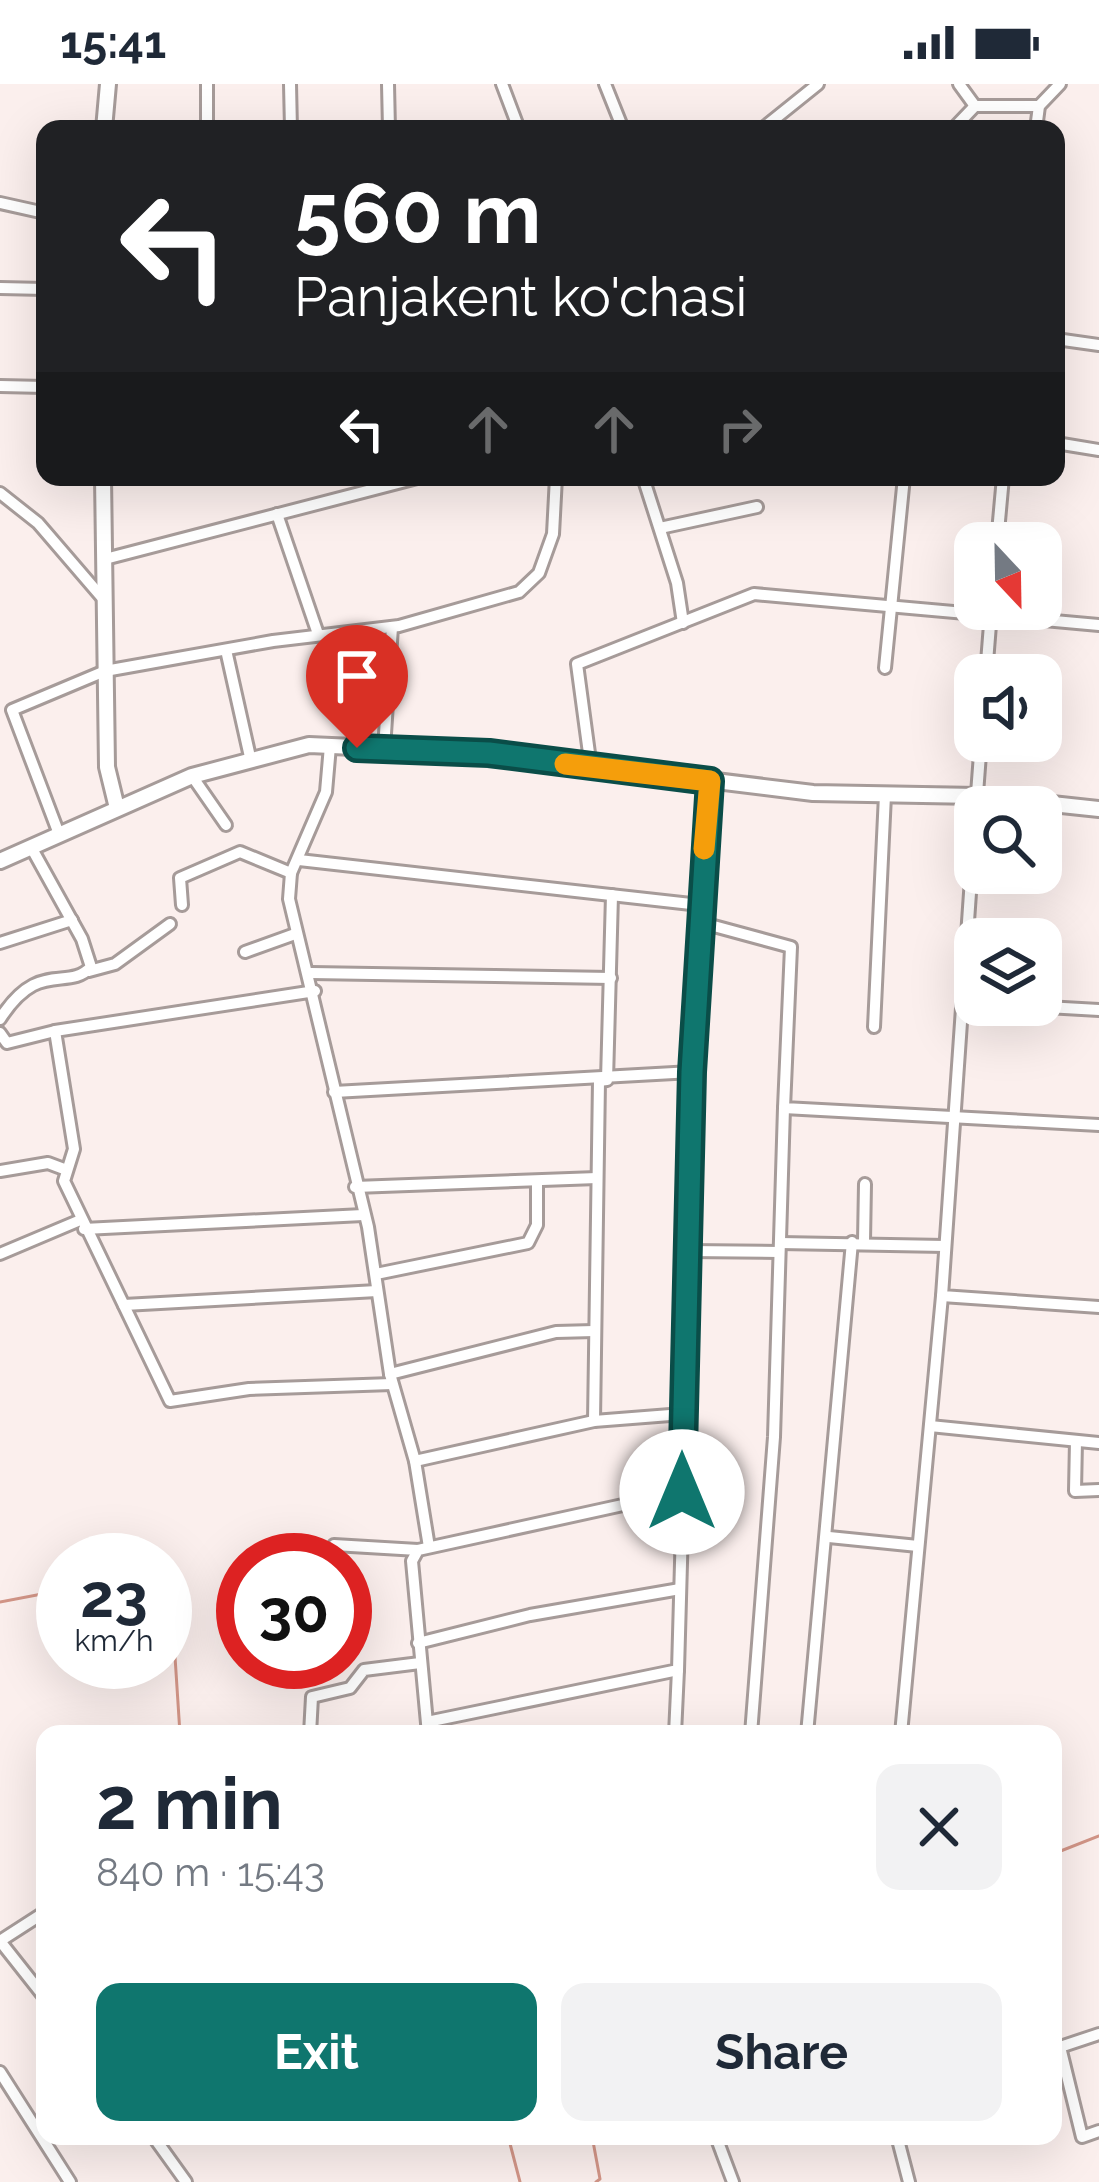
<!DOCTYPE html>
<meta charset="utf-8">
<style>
:root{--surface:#fff;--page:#f2f2f3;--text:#1f2937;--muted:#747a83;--accent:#0f766e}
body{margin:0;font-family:Raleway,sans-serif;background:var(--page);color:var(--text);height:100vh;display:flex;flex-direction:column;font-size:45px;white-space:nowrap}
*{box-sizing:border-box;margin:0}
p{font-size:39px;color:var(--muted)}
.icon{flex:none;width:66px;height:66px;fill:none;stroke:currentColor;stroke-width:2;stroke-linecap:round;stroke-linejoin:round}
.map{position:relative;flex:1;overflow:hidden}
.side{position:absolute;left:36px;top:1641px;width:1026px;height:420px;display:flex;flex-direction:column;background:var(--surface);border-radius:24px;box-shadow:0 12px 48px #0002}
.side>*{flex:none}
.hud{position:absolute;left:36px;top:36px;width:1029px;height:366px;border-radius:24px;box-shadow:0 12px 48px #0002;background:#202124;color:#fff;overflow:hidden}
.needle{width:78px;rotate:158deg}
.buttons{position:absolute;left:954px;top:438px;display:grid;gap:24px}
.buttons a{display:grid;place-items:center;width:108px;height:108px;border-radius:24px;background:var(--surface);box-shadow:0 12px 48px #0002;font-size:60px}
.speed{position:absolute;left:36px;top:1449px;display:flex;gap:24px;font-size:60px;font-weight:700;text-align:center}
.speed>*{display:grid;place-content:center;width:156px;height:156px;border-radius:50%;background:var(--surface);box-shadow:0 12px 48px #0002;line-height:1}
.speed small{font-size:30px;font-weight:400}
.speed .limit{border:18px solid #d22;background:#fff;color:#111}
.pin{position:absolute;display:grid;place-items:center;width:102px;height:102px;color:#fff;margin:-123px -51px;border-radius:50% 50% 50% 0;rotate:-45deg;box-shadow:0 0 12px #0007}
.pin .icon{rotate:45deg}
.me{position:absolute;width:132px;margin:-66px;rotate:0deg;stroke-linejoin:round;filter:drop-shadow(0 0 9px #0008)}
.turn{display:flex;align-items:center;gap:42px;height:252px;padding:0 60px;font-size:54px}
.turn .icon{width:156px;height:156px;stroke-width:2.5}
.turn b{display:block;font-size:84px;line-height:102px}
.lanes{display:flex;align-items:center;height:114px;padding:0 60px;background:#0003;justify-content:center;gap:60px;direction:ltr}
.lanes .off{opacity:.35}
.round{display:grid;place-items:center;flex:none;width:126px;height:126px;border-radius:24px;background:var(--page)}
.head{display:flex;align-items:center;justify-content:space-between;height:204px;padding:0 60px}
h1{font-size:72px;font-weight:700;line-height:90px}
.cta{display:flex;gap:24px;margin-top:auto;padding:24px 60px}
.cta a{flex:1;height:138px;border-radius:24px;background:var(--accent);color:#fff;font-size:48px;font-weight:700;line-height:138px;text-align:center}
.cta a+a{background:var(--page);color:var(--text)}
.status{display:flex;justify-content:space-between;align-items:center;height:84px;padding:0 60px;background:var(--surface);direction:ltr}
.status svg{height:33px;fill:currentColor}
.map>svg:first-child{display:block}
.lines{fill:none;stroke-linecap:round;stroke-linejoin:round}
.stream{stroke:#d29587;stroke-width:3}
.minor-casing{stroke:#a69b99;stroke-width:16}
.major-casing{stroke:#a69b99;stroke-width:20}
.minor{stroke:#fff;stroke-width:10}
.major{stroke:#fff;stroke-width:14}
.route-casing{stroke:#0a4d48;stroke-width:30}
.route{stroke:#0f766e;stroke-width:21}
.slow{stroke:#f59e0b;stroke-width:21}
</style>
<div class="status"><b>15:41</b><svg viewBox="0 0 49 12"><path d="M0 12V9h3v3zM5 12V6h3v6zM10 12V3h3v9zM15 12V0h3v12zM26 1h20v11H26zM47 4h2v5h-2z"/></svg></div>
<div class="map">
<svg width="1099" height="2098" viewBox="0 0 1099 2098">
<rect width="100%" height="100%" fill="#fbefed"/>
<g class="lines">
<g class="stream">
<polyline points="0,1518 63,1506"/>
<polyline points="165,1530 174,1557 180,1650"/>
<polyline points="1053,1770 1099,1752"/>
<polyline points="397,2052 407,2059 419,2052"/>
<polyline points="508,2052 520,2098"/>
<polyline points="592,2052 600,2095 596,2098"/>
</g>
<g class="minor-casing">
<g id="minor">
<polyline points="207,0 207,45"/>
<polyline points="290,0 291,45"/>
<polyline points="388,0 389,45"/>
<polyline points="502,0 519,45"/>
<polyline points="605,0 623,45"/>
<polyline points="959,0 975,22"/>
<polyline points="762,45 818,0"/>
<polyline points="953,45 975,22 1039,22"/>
<polyline points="1036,45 1039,22 1060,0"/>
<polyline points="0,119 45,129"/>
<polyline points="0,204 45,205"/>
<polyline points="1056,255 1099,261"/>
<polyline points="0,302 45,303"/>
<polyline points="1056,359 1099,366"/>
<polyline points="643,393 677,499 683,539"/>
<polyline points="0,409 38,439 105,517"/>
<polyline points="277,430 318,550"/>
<polyline points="660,444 757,423"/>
<polyline points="997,459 1003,393"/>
<polyline points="105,475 421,393"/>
<polyline points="226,566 250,673"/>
<polyline points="885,584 904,393"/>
<polyline points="986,591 991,528"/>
<polyline points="330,662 326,708 291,789 289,815 368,1143 390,1290 415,1377 429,1463"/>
<polyline points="384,665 392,543"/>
<polyline points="591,684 577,580 754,510 1099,541"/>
<polyline points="192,692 226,741"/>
<polyline points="976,723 981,657"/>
<polyline points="975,737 942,1212 1099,1223"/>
<polyline points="59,750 12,626 105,587 273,557 399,542 519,508 539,489 553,450 556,393"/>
<polyline points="299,776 700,821 699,838 791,863 784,1024 1099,1041"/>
<polyline points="182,821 180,794 240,768 291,789"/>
<polyline points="700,821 710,697"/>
<polyline points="0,859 72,836"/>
<polyline points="245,868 295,850"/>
<polyline points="89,887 115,880 170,840"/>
<polyline points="311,889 611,894"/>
<polyline points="315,907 55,947 74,1065 64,1097 170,1317 249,1305 392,1300"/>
<polyline points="1013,921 1099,926"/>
<path d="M0 935C39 874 67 908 91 883L82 855 31 763"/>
<polyline points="874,943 885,711"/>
<polyline points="0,949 7,959 55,947"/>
<polyline points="334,1008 692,988"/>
<polyline points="0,1087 48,1079 64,1085"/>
<polyline points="355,1103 597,1094"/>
<polyline points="84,1145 363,1131"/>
<polyline points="864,1157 865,1100"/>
<polyline points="780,1159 945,1162"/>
<polyline points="688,1167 779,1168"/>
<polyline points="0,1170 78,1137"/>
<polyline points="376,1190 528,1159 537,1141 537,1097"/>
<polyline points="124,1221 377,1207"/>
<polyline points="390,1290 556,1248 594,1247"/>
<polyline points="594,1337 599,997 607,996 612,811"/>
<polyline points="930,1342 1099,1359"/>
<polyline points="1076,1357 1075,1407 1099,1406"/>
<polyline points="415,1377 594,1337 683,1330"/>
<polyline points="829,1453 918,1462"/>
<polyline points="334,1461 418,1466"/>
<polyline points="418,1559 530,1531 680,1505"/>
<polyline points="427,1638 678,1586 699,838"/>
<polyline points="310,1650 312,1613 350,1604 364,1586 420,1579"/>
<polyline points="428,1650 412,1477 418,1466 682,1408"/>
<polyline points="675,1650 678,1586"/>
<polyline points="751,1650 774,1353 784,1024"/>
<polyline points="807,1650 852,1158"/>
<polyline points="901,1650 942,1212"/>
<polyline points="0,1857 45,1914"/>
<polyline points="0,1857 45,1828"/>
<polyline points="1060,1963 1082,2053 1099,2047"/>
<polyline points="1057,1964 1099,1950"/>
<polyline points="0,1988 70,2098"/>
<polyline points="153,2052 186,2098"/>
<polyline points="897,2052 909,2098"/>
<polyline points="718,2058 733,2098"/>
</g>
</g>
<g class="major-casing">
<g id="major">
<polyline points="104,45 108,0"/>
<polyline points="103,393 107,683 117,724"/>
<polyline points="0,777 192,692 309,661 489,669 813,709 977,712 1099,725"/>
</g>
</g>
<use href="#minor" class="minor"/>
<use href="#major" class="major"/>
</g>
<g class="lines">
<g class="route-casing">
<polyline id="route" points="357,664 489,669 710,697 692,988 682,1408"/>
</g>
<use href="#route" class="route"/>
<polyline class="slow" points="565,680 710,697 704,765"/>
</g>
</svg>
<div class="buttons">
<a><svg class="needle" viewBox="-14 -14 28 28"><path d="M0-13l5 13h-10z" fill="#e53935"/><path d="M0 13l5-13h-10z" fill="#747a83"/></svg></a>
<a><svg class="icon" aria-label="sound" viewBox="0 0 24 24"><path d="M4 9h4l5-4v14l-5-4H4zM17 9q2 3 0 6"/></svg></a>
<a><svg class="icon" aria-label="search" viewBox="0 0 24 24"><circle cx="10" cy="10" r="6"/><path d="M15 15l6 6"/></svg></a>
<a><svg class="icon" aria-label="layers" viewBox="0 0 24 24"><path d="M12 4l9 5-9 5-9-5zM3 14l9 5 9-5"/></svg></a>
</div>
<div class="speed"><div>23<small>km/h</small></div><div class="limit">30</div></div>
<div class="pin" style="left:357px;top:664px;background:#d93025"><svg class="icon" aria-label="arrive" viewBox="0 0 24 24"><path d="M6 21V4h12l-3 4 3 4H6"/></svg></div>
<svg class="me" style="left:682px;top:1408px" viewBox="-20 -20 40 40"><circle r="19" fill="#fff"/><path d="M0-13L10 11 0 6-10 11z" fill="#0f766e"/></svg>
<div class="hud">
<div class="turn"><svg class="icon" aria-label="left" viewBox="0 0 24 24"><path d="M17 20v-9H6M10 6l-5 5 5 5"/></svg><div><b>560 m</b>Panjakent ko'chasi</div></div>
<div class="lanes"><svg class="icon" aria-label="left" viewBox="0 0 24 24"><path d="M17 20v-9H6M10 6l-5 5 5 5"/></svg><svg class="icon off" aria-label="ahead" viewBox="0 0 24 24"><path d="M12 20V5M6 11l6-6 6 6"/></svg><svg class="icon off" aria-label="ahead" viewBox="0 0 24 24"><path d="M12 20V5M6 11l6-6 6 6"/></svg><svg class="icon off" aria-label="right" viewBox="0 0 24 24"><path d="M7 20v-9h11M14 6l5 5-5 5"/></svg></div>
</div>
<section class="side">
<div class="head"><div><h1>2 min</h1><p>840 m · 15:43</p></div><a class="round"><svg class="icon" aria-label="close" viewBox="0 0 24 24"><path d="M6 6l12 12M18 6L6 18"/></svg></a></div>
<div class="cta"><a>Exit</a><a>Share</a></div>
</section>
</div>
